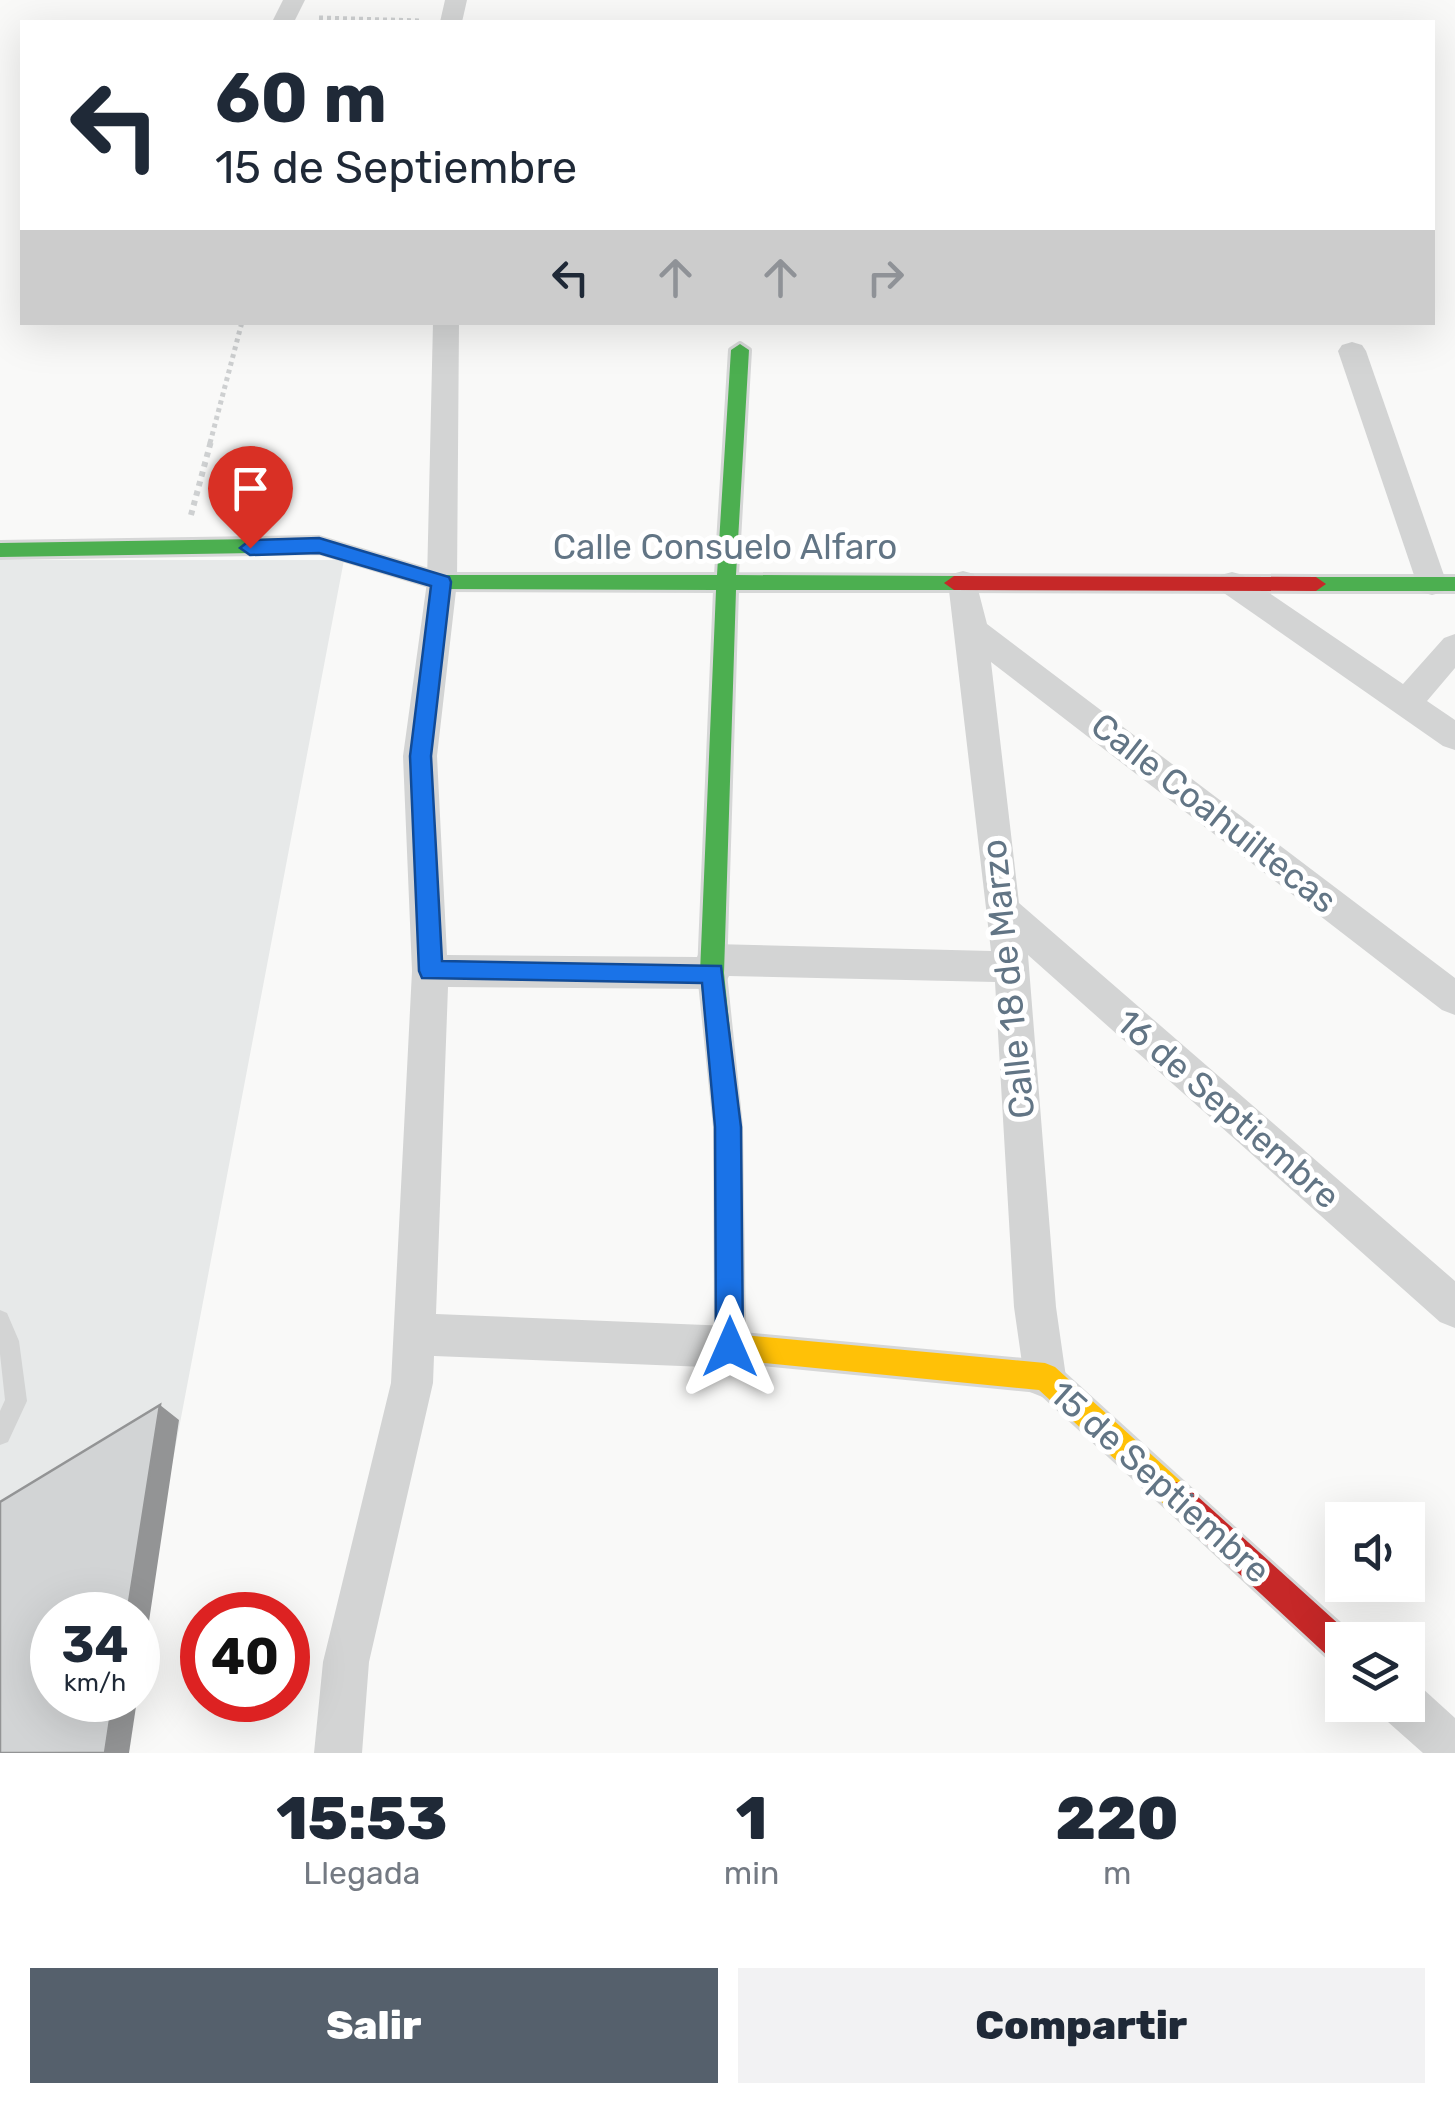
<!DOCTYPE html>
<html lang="es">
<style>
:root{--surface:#fff;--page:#f2f2f3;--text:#1f2937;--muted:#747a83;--accent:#55606c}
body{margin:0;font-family:Rubik,sans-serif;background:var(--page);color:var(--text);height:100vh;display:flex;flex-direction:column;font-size:38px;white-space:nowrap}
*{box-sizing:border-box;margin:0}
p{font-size:32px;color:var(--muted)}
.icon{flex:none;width:55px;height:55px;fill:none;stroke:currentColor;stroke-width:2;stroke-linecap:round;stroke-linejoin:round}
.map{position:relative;height:1753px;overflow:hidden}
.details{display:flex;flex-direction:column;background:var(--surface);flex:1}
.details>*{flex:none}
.top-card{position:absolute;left:20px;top:20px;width:1415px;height:305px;border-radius:0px;box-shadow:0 10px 40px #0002;background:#fff;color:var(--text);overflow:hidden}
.tools{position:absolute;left:1325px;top:1502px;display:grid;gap:20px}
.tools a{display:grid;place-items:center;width:100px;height:100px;border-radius:0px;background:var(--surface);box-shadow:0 10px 40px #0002;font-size:50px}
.speed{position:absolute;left:30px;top:1592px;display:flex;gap:20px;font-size:50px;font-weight:700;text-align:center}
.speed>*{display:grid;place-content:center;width:130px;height:130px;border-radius:50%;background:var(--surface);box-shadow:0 10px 40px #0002;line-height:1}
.speed small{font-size:25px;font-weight:400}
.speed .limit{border:15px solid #d22;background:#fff;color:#111}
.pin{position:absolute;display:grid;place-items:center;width:85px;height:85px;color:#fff;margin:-102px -42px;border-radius:50% 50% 50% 0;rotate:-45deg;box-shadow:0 0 10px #0007}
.pin .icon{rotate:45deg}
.me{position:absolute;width:110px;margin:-55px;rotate:0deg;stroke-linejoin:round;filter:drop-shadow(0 0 8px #0008)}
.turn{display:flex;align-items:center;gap:35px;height:210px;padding:0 30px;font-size:45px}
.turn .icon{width:130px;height:130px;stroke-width:2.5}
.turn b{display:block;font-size:70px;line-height:85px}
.lanes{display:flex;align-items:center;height:95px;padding:0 30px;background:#0003;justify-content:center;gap:50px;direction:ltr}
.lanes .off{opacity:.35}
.eta{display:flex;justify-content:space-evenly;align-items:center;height:170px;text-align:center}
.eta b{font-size:60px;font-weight:800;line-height:70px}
.cta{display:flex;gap:20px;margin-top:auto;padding:20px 30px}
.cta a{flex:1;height:115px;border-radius:0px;background:var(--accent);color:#fff;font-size:40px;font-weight:800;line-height:115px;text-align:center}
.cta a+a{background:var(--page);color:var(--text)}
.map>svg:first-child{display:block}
.built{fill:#e7e9e9}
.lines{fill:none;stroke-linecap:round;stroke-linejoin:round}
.fast-casing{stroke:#d6d7d7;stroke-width:6}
.slow-casing{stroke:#d6d7d7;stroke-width:6}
.jam-casing{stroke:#d6d7d7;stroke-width:6}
.path-far1{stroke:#ced0d1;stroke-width:5;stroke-dasharray:4 4;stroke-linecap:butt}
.path{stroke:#ced0d1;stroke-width:6;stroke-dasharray:5 5;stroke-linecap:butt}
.lane{fill:#d3d4d4;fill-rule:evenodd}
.street{fill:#d3d4d4;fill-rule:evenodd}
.fast{fill:#4caf50;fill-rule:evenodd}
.slow{fill:#ffc107;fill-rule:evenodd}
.jam{fill:#c62828;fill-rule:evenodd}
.shaded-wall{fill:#939495}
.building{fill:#d2d4d5;stroke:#939495;stroke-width:2.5}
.route{fill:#1a73e8;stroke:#114b97;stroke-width:2.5}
.labels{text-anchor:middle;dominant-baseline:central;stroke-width:10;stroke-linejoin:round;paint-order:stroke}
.street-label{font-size:35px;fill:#627585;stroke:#fff}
</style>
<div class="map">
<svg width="1455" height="1753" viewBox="0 0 1455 1753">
<rect width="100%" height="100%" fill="#f9f9f8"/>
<polygon class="built" points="0,560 344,560 138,1644 138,1615 52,1615 52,1700 0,1753"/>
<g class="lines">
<g class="fast-casing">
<g id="fast">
<polygon points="740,344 749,350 736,575 954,576 964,583 954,590 736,590 724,973 740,1127 743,1335 753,1338 756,1348 753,1358 743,1361 720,1357 717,1347 716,1127 700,973 716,590 442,589 319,552 0,557 0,543 319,538 442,575 717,575 731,350"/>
<polygon points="1316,577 1455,577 1455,591 1316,591 1306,584"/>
</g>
</g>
<g class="slow-casing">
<polygon id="slow" points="743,1335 1045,1363 1055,1367 1186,1486 1190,1496 1186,1506 1176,1510 1166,1506 1039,1390 743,1361 733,1358 730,1348 733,1338"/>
</g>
<g class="jam-casing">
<g id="jam">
<polygon points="954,576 1316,577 1326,584 1316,591 954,590 944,583"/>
<polygon points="1176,1482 1186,1486 1353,1637 1342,1640 1342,1663 1331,1659 1166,1506 1162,1496 1166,1486"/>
</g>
</g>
<g class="path-far1">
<polyline points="319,18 421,21"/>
<polyline points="210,443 242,322"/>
</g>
<polyline class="path" points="191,515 211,441"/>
<polygon class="lane" points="0,1310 7,1313 19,1341 27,1401 8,1442 0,1445 0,1411 5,1400 0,1354"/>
<g class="street">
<polygon points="283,0 305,0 294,22 272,22"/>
<polygon points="445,0 467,0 462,22 440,22"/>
<polygon points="433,322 459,322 457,582 437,756 447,955 697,957 701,949 714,944 991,951 948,582 952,574 963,571 974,574 987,624 1455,978 1455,1015 1442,1010 991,662 1019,903 1455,1281 1455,1328 1440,1322 1028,955 1056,1307 1066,1377 1060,1392 1045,1398 1030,1392 1024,1377 1014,1307 995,982 729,976 725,984 712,989 448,987 436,1314 730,1326 745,1332 751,1347 745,1362 730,1368 434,1356 433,1383 369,1662 362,1753 314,1753 323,1662 391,1383 412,971 403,756 427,582"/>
<polygon points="1352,342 1362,345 1366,351 1447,584 1443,592 1432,595 1421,592 1417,584 1338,351 1342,345"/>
<polygon points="1232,572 1243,575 1403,684 1444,638 1455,634 1455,668 1427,701 1455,720 1455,750 1443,746 1221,591 1217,583 1221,575"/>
<polygon points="1408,1682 1422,1688 1455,1718 1455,1753 1423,1753 1388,1722 1381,1705 1408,1705"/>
</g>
<use href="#fast" class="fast"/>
<use href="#slow" class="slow"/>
<use href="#jam" class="jam"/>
</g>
<g class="shaded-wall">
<polygon points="160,1405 179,1420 138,1695 138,1615 127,1615"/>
<polygon points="113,1700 137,1700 129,1753 105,1753"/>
</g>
<polygon class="building" points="160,1405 127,1615 52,1615 52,1700 113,1700 105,1753 0,1753 0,1502"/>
<polygon class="route" points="319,538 449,577 451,582 431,756 442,961 721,966 741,1127 743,1347 739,1356 730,1360 720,1356 716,1347 715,1127 702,983 422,978 419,971 410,756 431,586 319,553 250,555 240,548 250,540"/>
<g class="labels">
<g class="street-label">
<text x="725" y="547">Calle Consuelo Alfaro</text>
<text transform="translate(1214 813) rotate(38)">Calle Coahuiltecas</text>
<text transform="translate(1008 979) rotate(-96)">Calle 18 de Marzo</text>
<text transform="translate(1228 1109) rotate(41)">16 de Septiembre</text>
<text transform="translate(1160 1482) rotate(42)">15 de Septiembre</text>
</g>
</g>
</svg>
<div class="tools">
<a><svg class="icon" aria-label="sound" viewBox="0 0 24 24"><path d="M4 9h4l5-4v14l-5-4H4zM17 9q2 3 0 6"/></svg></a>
<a><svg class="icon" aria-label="layers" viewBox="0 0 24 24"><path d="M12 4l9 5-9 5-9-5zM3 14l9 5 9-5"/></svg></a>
</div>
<div class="speed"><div>34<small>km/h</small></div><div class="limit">40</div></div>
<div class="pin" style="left:250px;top:548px;background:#d93025"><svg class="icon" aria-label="arrive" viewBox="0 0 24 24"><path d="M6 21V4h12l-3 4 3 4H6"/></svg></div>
<svg class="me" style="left:730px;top:1347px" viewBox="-20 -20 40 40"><path d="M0-17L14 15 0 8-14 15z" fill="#1a73e8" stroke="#fff" stroke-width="4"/></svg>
<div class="top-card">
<div class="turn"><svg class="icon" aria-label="left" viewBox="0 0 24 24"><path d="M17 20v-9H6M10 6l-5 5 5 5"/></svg><div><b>60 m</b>15 de Septiembre</div></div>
<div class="lanes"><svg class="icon" aria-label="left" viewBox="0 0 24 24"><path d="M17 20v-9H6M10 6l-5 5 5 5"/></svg><svg class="icon off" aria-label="ahead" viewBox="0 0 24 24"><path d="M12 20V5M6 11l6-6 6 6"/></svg><svg class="icon off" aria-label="ahead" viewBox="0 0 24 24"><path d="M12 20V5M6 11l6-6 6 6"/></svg><svg class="icon off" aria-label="right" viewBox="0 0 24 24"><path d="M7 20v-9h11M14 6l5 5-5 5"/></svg></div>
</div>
</div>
<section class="details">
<div class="eta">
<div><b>15:53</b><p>Llegada</p></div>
<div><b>1</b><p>min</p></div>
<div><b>220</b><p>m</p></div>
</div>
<div class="cta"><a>Salir</a><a>Compartir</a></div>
</section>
